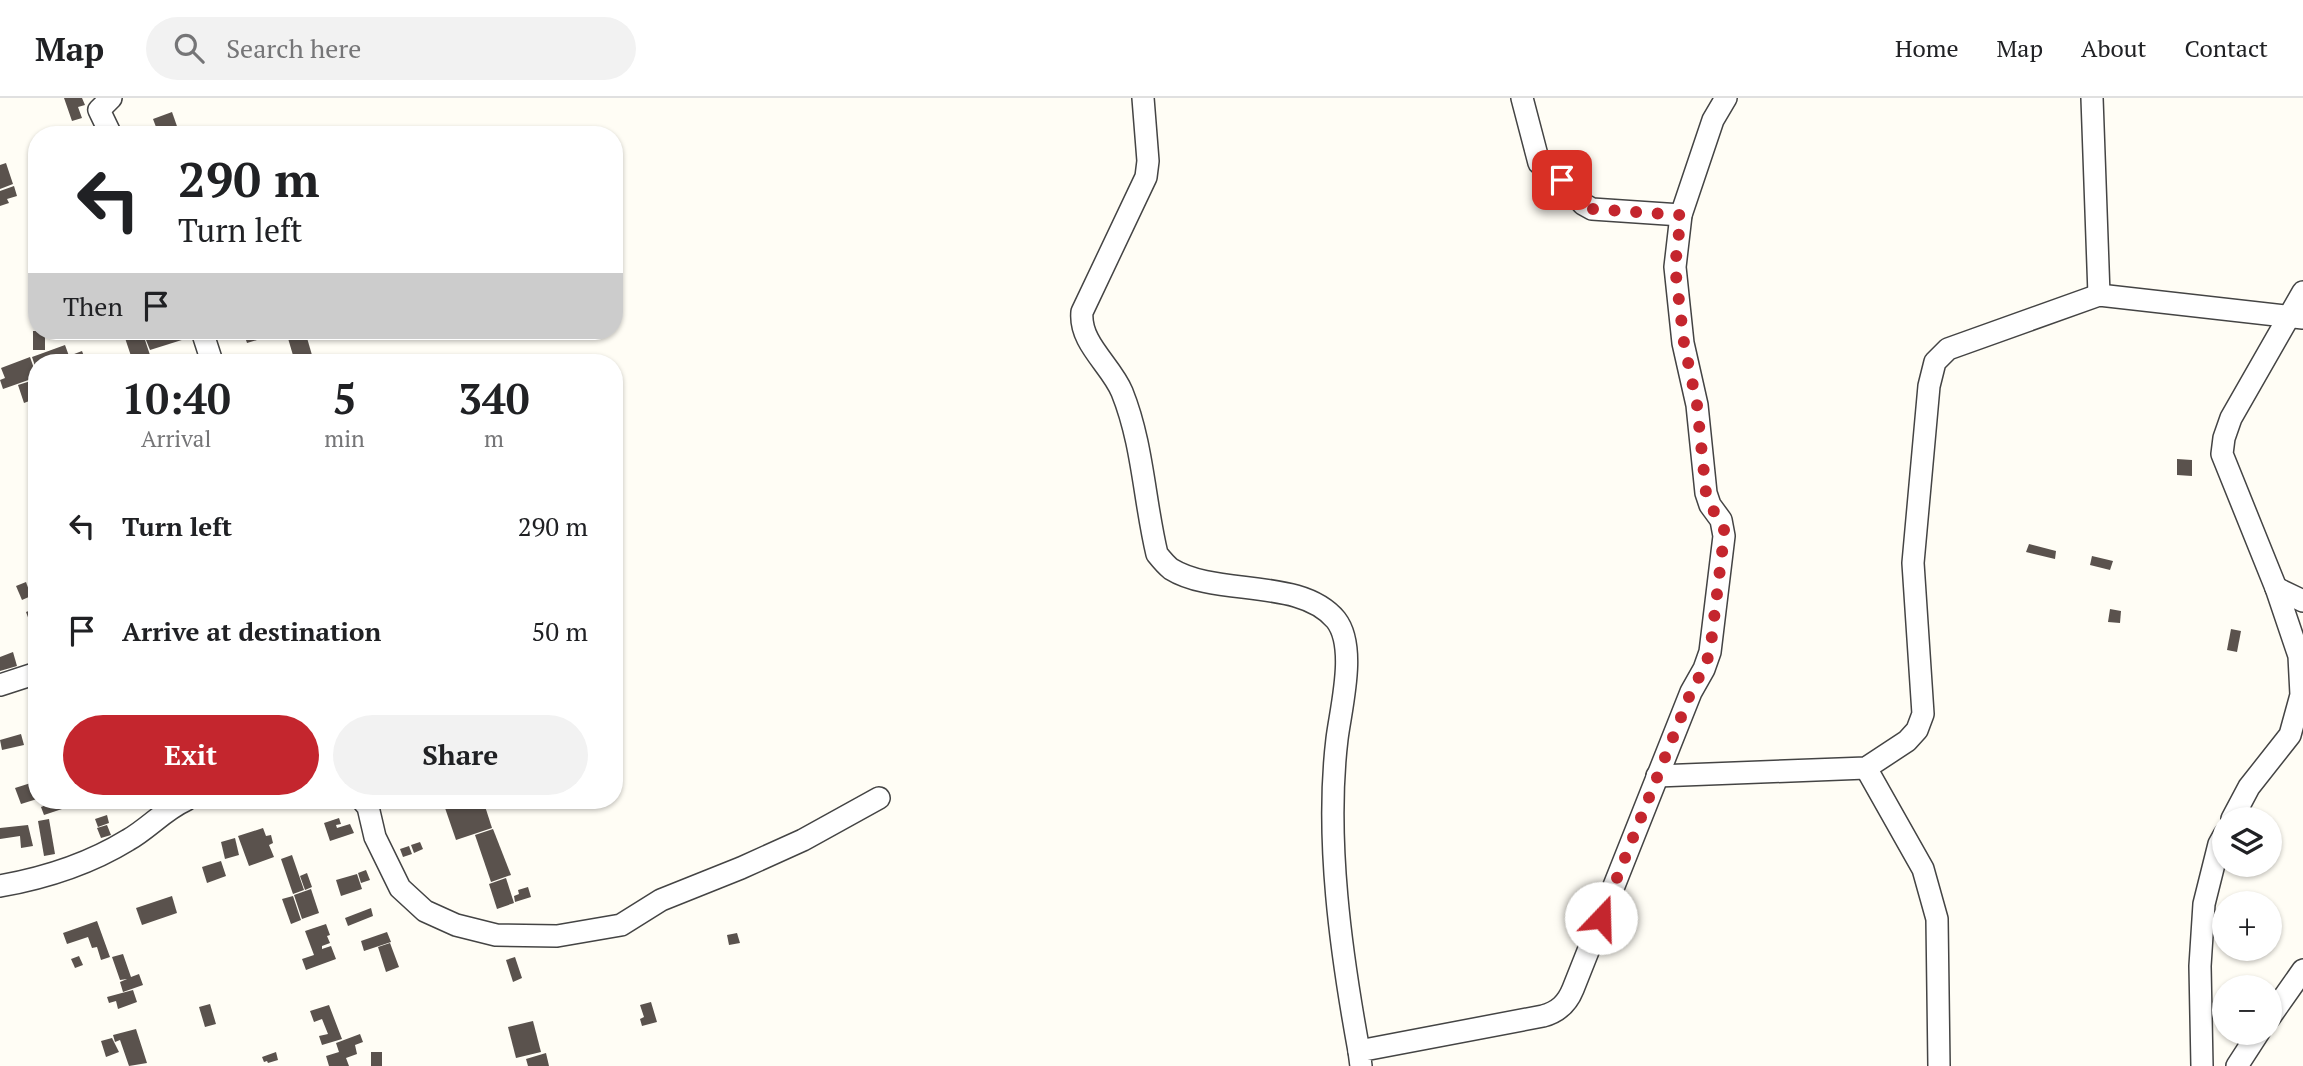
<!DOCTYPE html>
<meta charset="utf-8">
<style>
:root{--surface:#fff;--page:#f2f2f2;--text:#202124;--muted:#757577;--line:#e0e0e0;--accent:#c4262e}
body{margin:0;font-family:"PT Serif",serif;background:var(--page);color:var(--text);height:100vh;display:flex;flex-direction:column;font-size:26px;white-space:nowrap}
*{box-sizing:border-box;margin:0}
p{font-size:23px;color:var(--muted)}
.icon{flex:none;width:38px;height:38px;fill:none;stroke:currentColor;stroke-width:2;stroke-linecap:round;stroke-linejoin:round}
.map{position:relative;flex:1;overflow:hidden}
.sheet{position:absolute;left:28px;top:256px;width:595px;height:455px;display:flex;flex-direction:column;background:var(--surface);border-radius:28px;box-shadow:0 2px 5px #0004}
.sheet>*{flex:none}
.banner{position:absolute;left:28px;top:28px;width:595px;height:214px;border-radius:28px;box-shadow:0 2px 5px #0004;background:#fff;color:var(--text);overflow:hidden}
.fabs{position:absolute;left:2212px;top:709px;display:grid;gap:14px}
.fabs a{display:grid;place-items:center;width:70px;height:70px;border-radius:50%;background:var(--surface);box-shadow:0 2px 5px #0004;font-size:35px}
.pin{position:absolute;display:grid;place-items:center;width:60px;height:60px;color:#fff;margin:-30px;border-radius:14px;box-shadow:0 4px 10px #0006}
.me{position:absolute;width:77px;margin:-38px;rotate:21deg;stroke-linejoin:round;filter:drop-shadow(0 0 5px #0008)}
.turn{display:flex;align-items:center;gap:24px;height:147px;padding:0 35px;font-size:32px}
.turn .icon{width:91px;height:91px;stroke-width:2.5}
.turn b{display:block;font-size:49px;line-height:60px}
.then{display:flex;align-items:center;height:66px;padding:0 35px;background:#0003;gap:14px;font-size:26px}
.eta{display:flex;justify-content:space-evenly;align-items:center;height:119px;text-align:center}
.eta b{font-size:42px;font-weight:800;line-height:49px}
.primary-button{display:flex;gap:14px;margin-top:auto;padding:14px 35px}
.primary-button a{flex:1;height:80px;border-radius:42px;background:var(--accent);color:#fff;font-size:28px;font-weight:800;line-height:80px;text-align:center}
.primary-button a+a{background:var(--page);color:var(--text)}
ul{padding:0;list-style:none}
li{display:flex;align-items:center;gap:21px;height:105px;padding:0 35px}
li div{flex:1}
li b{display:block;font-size:26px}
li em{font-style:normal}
header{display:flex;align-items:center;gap:42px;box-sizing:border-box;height:98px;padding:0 35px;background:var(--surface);border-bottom:2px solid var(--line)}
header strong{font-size:33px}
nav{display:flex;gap:38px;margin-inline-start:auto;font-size:24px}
.search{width:490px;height:63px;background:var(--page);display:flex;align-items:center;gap:18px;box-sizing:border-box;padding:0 24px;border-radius:38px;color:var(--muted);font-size:26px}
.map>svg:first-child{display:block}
.building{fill:#5a524d}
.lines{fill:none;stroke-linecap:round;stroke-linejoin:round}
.minor-casing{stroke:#444;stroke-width:24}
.minor{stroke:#fff;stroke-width:21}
.route{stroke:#c4262e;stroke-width:12;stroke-dasharray:0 21.6}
</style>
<header>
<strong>Map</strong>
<div class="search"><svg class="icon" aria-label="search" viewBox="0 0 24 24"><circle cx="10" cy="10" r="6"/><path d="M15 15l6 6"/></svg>Search here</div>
<nav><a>Home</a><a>Map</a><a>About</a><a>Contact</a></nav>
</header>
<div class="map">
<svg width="2303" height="968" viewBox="0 0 2303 968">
<rect width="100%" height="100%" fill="#fffdf5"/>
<g class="building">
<polygon points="64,0 82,0 85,7 78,9 82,20 72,23"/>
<polygon points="172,14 178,31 159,37 153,21"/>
<polygon points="6,65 13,86 0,91 0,67"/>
<polygon points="14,88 17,98 7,101 9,105 0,108 0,93"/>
<rect x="33" y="233" width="12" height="19"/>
<polygon points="136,233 142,233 152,263 133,264 124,237"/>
<polygon points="174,233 182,233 185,241 150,252 146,242"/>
<polygon points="301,233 305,233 314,264 295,264 287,237"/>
<polygon points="255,234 257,242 247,245 244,236"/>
<polygon points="65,247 69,258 82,253 85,261 77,264 37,264 36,271 32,259"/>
<polygon points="30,259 37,279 3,291 0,282 5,280 1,270"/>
<polygon points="37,281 37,300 24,305 18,287"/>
<polygon points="2177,361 2192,362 2192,378 2177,377"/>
<polygon points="2029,446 2056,453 2055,461 2026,454"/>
<polygon points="2092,458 2113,463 2110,472 2090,467"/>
<polygon points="26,484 31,498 22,502 16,488"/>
<polygon points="36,510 37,519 29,522 26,514"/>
<polygon points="2110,511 2121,513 2120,525 2108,524"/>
<polygon points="2231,531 2241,533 2237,554 2227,552"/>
<polygon points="13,554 17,568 0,573 0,559"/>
<polygon points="37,622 37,643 33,644 29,624"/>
<polygon points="21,636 24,647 2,652 0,642"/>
<polygon points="37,683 37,701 21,706 15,690"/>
<polygon points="59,702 62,711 44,717 41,709"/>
<polygon points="459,702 483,702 492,730 456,742 444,707"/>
<polygon points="107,717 109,725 98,729 95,721"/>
<polygon points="339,720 341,726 336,727 337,730 350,726 354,735 330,743 324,725"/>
<polygon points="49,721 55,756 44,758 38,723"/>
<polygon points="28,727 33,748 21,750 20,738 0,741 0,730"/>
<polygon points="107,727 111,737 101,740 97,730"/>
<polygon points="263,730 266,738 271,737 273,745 269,747 274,759 249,768 238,738"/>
<polygon points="493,731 511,777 491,784 475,737"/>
<polygon points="235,740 239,757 225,761 221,744"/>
<polygon points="420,744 423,751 414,755 411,747"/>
<polygon points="409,748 412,756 403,759 400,751"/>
<polygon points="292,757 304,792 293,796 281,761"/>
<polygon points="221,763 226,778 207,785 202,769"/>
<polygon points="366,772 370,782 361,785 358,775"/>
<polygon points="307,775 312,789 305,792 300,778"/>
<polygon points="357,776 362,791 341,798 336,782"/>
<polygon points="506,780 514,805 497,811 489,786"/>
<polygon points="528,789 531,799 515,804 514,798 519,796 518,792"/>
<polygon points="311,791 319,815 302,821 294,797"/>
<polygon points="172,798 177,815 142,827 136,810"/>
<polygon points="293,798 301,822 291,826 282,801"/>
<polygon points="371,810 373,818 348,828 345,820"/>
<polygon points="97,823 110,859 101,862 97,849 92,850 88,839 67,846 63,835"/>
<polygon points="326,826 330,837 327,838 330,845 322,848 322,851 331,848 336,861 306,872 302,861 314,857 305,833"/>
<polygon points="387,834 391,844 364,853 361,843"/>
<polygon points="737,835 740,845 729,847 727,837"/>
<polygon points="390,845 399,869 386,874 378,849"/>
<polygon points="123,856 131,879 139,876 143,887 123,894 120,884 127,881 120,882 112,859"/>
<polygon points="79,858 83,867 75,870 71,861"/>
<polygon points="515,859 522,880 513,884 506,862"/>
<polygon points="133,892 137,904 118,911 116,903 109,905 107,899"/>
<polygon points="651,904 657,924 642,928 640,921 644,919 640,907"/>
<polygon points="210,906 216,926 205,929 199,909"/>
<polygon points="329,907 342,941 322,947 319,938 328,936 322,921 314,924 310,913"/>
<polygon points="533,923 541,954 516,960 508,929"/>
<polygon points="136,931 147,965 129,968 120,942 115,944 113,937"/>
<polygon points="360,936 363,944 355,947 357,956 346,960 349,968 329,968 326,958 339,954 336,945"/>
<polygon points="112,940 119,954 106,959 101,943"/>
<polygon points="276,954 278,962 268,965 267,963 264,964 262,959"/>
<rect x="371" y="954" width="11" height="14"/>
<polygon points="546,955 549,968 528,968 526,961"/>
</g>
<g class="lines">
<g class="minor-casing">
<g id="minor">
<path d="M1143 0 1148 63 1146 79 1082 214C1079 245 1111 267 1122 294 1143 346 1144 402 1157 456 1161 461 1166 467 1171 471 1216 499 1301 479 1336 522 1357 549 1341 609 1337 641 1325 741 1341 855 1359 953"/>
<polyline points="1522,0 1539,65 1561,82 1583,106 1592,111 1681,117"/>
<polyline points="2092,0 2099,197"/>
<polyline points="111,37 99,12 111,0"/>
<polyline points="202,233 212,264"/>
<polyline points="2276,490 2303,503"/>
<polyline points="0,587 37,575"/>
<polyline points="1866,670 1923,771 1937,821 1939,968"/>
<polyline points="1657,678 1866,670 1907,643 1917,632 1923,616 1913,465 1929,288 1935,264 1948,251 2099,197 2303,220"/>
<polyline points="362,702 368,709 375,739 400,790 425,813 456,827 496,837 557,838 621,827 661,802 741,770 803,742 879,700"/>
<polyline points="2232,721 2249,689 2290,637 2301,597 2299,558 2276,490 2222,356 2224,340 2231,320 2303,194"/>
<path d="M0 788C45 780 89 766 128 742 149 730 164 712 186 702"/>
<polyline points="2270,919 2303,872"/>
<path d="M1361 968 1359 953 1543 918C1558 914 1567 906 1573 891L1691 594 1704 571 1710 554 1724 438 1721 422 1710 407 1706 395 1697 307 1683 245 1675 169 1681 117 1713 22 1726 0"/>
<polyline points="2202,968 2200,868 2204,806 2219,746 2224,737"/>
<polyline points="2237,968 2259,934"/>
</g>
</g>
<use href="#minor" class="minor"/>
</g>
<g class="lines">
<polyline class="route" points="1562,82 1575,99 1592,111 1681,117 1675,169 1684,245 1697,307 1706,395 1710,407 1724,430 1724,438 1710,554 1704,570 1691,594 1601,820"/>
</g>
</svg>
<div class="fabs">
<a><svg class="icon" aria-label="layers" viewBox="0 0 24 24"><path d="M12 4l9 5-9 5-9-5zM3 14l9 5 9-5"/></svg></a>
<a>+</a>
<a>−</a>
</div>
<div class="pin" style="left:1562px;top:82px;background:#d93025"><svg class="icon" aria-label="arrive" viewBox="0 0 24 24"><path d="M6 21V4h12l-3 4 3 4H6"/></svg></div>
<svg class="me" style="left:1601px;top:820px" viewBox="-20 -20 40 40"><circle r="19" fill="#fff"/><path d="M0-13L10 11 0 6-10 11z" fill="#c4262e"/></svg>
<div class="banner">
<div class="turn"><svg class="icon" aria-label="left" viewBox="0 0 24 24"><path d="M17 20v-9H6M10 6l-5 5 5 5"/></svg><div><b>290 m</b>Turn left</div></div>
<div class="then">Then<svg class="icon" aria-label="arrive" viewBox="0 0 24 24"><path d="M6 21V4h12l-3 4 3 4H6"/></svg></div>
</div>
<section class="sheet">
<div class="eta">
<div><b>10:40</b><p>Arrival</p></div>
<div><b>5</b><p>min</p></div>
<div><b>340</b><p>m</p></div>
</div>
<ul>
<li><svg class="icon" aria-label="left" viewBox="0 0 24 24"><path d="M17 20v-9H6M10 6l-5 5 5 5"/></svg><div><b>Turn left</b></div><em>290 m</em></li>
<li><svg class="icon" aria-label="arrive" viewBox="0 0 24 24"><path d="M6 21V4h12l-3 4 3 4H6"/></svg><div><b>Arrive at destination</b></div><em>50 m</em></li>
</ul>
<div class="primary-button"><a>Exit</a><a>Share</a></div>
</section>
</div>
